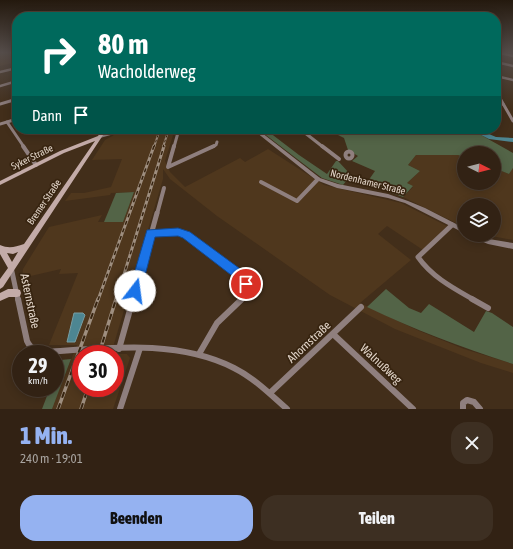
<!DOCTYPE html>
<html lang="de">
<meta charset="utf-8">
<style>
:root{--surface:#322214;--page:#3d2f22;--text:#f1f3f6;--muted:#a8a4a0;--line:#4d3f34;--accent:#95b2f1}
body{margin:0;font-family:"Asap Condensed",sans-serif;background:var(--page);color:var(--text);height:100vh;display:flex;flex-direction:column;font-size:15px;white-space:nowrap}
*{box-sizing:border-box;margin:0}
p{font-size:13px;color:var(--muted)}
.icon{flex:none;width:22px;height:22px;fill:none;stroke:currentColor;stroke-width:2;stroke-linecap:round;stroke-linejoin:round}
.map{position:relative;height:409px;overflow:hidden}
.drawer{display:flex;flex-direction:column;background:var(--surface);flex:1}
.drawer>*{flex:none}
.guide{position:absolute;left:12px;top:12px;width:489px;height:122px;border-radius:16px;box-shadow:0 2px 10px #0003,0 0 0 1px var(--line);background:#00695c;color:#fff;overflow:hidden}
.needle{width:26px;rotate:96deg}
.controls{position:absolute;left:457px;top:146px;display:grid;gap:8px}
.controls a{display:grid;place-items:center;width:44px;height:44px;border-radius:50%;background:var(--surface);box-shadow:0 2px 10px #0003,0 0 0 1px var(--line);font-size:20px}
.speed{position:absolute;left:12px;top:345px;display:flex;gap:8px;font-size:20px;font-weight:700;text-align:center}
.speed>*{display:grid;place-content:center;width:52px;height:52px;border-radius:50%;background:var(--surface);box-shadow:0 2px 10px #0003,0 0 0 1px var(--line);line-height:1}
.speed small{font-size:10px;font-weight:400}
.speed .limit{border:6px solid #d22;background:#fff;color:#111}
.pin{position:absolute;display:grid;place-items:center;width:34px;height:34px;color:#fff;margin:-17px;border:2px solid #fff;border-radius:50%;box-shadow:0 1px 4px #0007}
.me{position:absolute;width:44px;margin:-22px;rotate:15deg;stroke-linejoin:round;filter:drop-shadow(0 0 3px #0008)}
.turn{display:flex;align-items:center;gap:14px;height:84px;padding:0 20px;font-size:18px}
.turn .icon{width:52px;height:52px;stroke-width:2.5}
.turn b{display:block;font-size:28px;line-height:34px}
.then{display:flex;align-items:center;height:38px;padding:0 20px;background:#0003;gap:8px;font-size:15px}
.round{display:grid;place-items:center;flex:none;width:42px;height:42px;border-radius:16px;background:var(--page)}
.overview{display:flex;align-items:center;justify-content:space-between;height:68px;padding:0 20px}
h1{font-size:24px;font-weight:800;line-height:30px;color:var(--accent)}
.cta{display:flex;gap:8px;margin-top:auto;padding:8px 20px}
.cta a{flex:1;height:46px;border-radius:16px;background:var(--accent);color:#111;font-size:16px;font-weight:800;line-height:46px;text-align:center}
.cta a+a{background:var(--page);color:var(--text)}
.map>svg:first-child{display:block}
.built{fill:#4f371d}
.green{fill:#536447}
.water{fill:#4d8692;stroke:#799da2}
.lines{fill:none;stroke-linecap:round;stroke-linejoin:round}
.river{fill:#4d8692;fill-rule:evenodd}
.minor-far4{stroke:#8f7f7e;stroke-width:2.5}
.minor-far3{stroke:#8f7f7e;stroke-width:3}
.minor-far2{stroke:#8f7f7e;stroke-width:4}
.minor-far1{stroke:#8f7f7e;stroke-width:5}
.minor{stroke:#8f7f7e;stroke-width:6}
.tertiary{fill:#8f7f7e;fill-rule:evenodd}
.secondary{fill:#c3aba8;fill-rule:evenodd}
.rail-far2-casing{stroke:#9e8e7f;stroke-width:2}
.rail-far1-casing{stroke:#9e8e7f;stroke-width:3}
.rail-casing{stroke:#9e8e7f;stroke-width:3.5}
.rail-far2{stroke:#372410;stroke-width:1;stroke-dasharray:2.5;stroke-linecap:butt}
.rail-far1{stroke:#372410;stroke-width:1.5;stroke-dasharray:4;stroke-linecap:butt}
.rail{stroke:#372410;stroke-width:2;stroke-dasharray:6;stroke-linecap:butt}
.route{fill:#1a73e8;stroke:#114b97}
.labels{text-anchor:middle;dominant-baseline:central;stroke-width:3.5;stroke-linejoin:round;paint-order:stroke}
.street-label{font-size:10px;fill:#e1d4c8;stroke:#372410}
.near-street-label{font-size:12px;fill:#e1d4c8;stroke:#372410}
</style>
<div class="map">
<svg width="513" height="409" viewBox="0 0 513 409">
<rect width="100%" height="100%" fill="#422e1a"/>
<g class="built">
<polygon points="0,52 17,52 17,62 0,66"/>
<polygon points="137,129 175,129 165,161 170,172 185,187 240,158 245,162 268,149 324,185 401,203 447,226 423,250 387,226 378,234 411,260 360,303 417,330 464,349 513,364 513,373 481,363 395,329 330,295 217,216 170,179 163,169 163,179 111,354 81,354 81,388 115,388 115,354 127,354 130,358 113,409 51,409 77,345 49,345 78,273 59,274 61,269 22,278 23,269 49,227 102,215 98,222 123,222 134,192 111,193 110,195 65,201 71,193 84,193 111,187 122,159 92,160 105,140 114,135"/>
<polygon points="416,155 458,155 464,157 464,183 494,183 494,168 509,174 513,168 513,240 486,235 494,235 494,205 464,205 464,227 403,197 413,187 407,183 420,171 408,165"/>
</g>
<g class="green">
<polygon points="258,129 265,129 299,155 327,174 336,161 338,161 351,175 343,185 322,178"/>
<polygon points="326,129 472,130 513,153 513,168 509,174 494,168 494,153 464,153 464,157 458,155 416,155 408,165 420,171 407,183 413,186 403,197 389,192 368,181 375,171 352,161 358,156 348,150 344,138"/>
<polygon points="134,192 123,222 104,222 116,193"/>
<path d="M386 289 409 308 421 313 429 304 474 332 486 311 492 313 513 327V364C463 348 415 330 367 307Z"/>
<polygon points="71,359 52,409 42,409 50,388 55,388 55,376 61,360"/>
</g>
<polygon class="water" points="74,313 83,313 85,315 75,342 67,342"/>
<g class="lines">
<polygon class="river" points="469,129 477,129 496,137 513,138 513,142 489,139"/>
<g class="minor-far4">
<polyline points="496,52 513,56"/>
<polyline points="496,62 513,66"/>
<polyline points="0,72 17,68"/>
<polyline points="496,76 513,80"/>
<polyline points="0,86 17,81"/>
<polyline points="496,91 498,94"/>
</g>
<g class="minor-far3">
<polyline points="497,93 513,121"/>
<polyline points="496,103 503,104"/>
<polyline points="0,104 17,99"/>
<polyline points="7,122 24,147"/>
<polyline points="0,124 17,119"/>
<polyline points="300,129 323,147"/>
<polyline points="174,147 179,129"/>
<polyline points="212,147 216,145 217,142"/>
</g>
<g class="minor-far2">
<polyline points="23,146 36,165"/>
<polyline points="174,146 168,167 214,146"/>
<polyline points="322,146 339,159"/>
<circle cx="349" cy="155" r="3.5"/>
<polyline points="261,182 297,201 318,179"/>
<polyline points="157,214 164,188"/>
</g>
<g class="minor-far1">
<path d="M452 225 418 257C432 277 453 288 474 300"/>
<polyline points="151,233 178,232 186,235 239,275 246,284 243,298 241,300"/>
<polyline points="11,267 18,300"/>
<polyline points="133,300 157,213"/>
</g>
<g class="minor">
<path d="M18 299 27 341C31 350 38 351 47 352 108 348 177 339 234 368 254 378 270 394 287 409"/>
<polyline points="472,299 488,308"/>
<polyline points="333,334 413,409"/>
<polyline points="119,349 133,299"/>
<polyline points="199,354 217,323 242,299"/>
<polyline points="271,392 361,307"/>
<polyline points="120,409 140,348"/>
<polyline points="463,409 463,403 467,400 474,402 480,409"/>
</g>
<g class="tertiary">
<polygon points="125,129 132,129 100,138 98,137 98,136"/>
<polygon points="252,129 257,129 320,178 338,184 388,194 408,201 425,208 464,228 464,233 405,203 388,198 337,188 316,180"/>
<polygon points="470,235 480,235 489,239 513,243 513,249 488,244 471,237"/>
</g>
<g class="secondary">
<path d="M103 129H107L3 287 0 289V279L8 268 0 254V245C9 249 15 247 24 244L95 141 64 153 0 185V181L60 151 98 136ZM18 252 12 262 7 253 13 254Z"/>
<polygon points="8,289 17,289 20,290 21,293 20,296 17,297 9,297 0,301 0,293"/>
</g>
<g class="rail-far2-casing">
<g id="rail-far2">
<polyline points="154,147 160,129"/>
<polyline points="163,147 169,129"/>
</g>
</g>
<g class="rail-far1-casing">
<g id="rail-far1">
<polyline points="98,300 154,146"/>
<polyline points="116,300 164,146"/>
</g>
</g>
<g class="rail-casing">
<g id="rail">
<polyline points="99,354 116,299"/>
<polyline points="58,409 98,299"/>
<polyline points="81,409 88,388"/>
</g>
</g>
<use href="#rail-far2" class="rail-far2"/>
<use href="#rail-far1" class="rail-far1"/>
<use href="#rail" class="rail"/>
</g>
<linearGradient id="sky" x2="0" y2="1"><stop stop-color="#24190e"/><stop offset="0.48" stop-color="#544c49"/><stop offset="1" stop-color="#544c49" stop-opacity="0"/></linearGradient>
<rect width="513" height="109" fill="url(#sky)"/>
<polygon class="route" points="178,228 190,232 243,271 251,284 250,288 246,290 242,288 235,278 183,238 178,236 155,237 141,291 139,295 135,296 131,295 129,291 147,230"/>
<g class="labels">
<g class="street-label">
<text transform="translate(32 157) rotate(-26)">Syker Straße</text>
<text transform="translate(368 182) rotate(14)">Nordenhamer Straße</text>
<text transform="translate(44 202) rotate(-56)">Bremer Straße</text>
</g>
<g class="near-street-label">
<text transform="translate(30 301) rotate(78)">Asternstraße</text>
<text transform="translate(309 342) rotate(-43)">Ahornstraße</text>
<text transform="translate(381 364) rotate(43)">Walnußweg</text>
</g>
</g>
</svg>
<div class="controls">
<a><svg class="needle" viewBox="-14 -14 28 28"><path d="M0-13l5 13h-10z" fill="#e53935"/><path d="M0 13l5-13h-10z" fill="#a8a4a0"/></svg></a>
<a><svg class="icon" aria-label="layers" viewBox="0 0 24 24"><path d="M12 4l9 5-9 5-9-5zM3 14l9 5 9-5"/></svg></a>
</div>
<div class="speed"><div>29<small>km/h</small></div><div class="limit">30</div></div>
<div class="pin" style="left:246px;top:284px;background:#d93025"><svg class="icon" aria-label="arrive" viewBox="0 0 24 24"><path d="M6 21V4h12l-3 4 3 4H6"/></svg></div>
<svg class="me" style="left:135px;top:291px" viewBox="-20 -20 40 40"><circle r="19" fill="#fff"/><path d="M0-13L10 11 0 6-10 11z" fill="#1a73e8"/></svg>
<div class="guide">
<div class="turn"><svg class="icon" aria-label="right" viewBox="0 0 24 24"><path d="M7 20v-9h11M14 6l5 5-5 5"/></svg><div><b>80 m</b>Wacholderweg</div></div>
<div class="then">Dann<svg class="icon" aria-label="arrive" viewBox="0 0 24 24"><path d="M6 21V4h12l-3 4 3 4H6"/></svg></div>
</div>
</div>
<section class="drawer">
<div class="overview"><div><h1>1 Min.</h1><p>240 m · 19:01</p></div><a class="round"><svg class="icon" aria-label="close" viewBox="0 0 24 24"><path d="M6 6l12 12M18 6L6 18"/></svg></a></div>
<div class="cta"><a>Beenden</a><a>Teilen</a></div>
</section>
